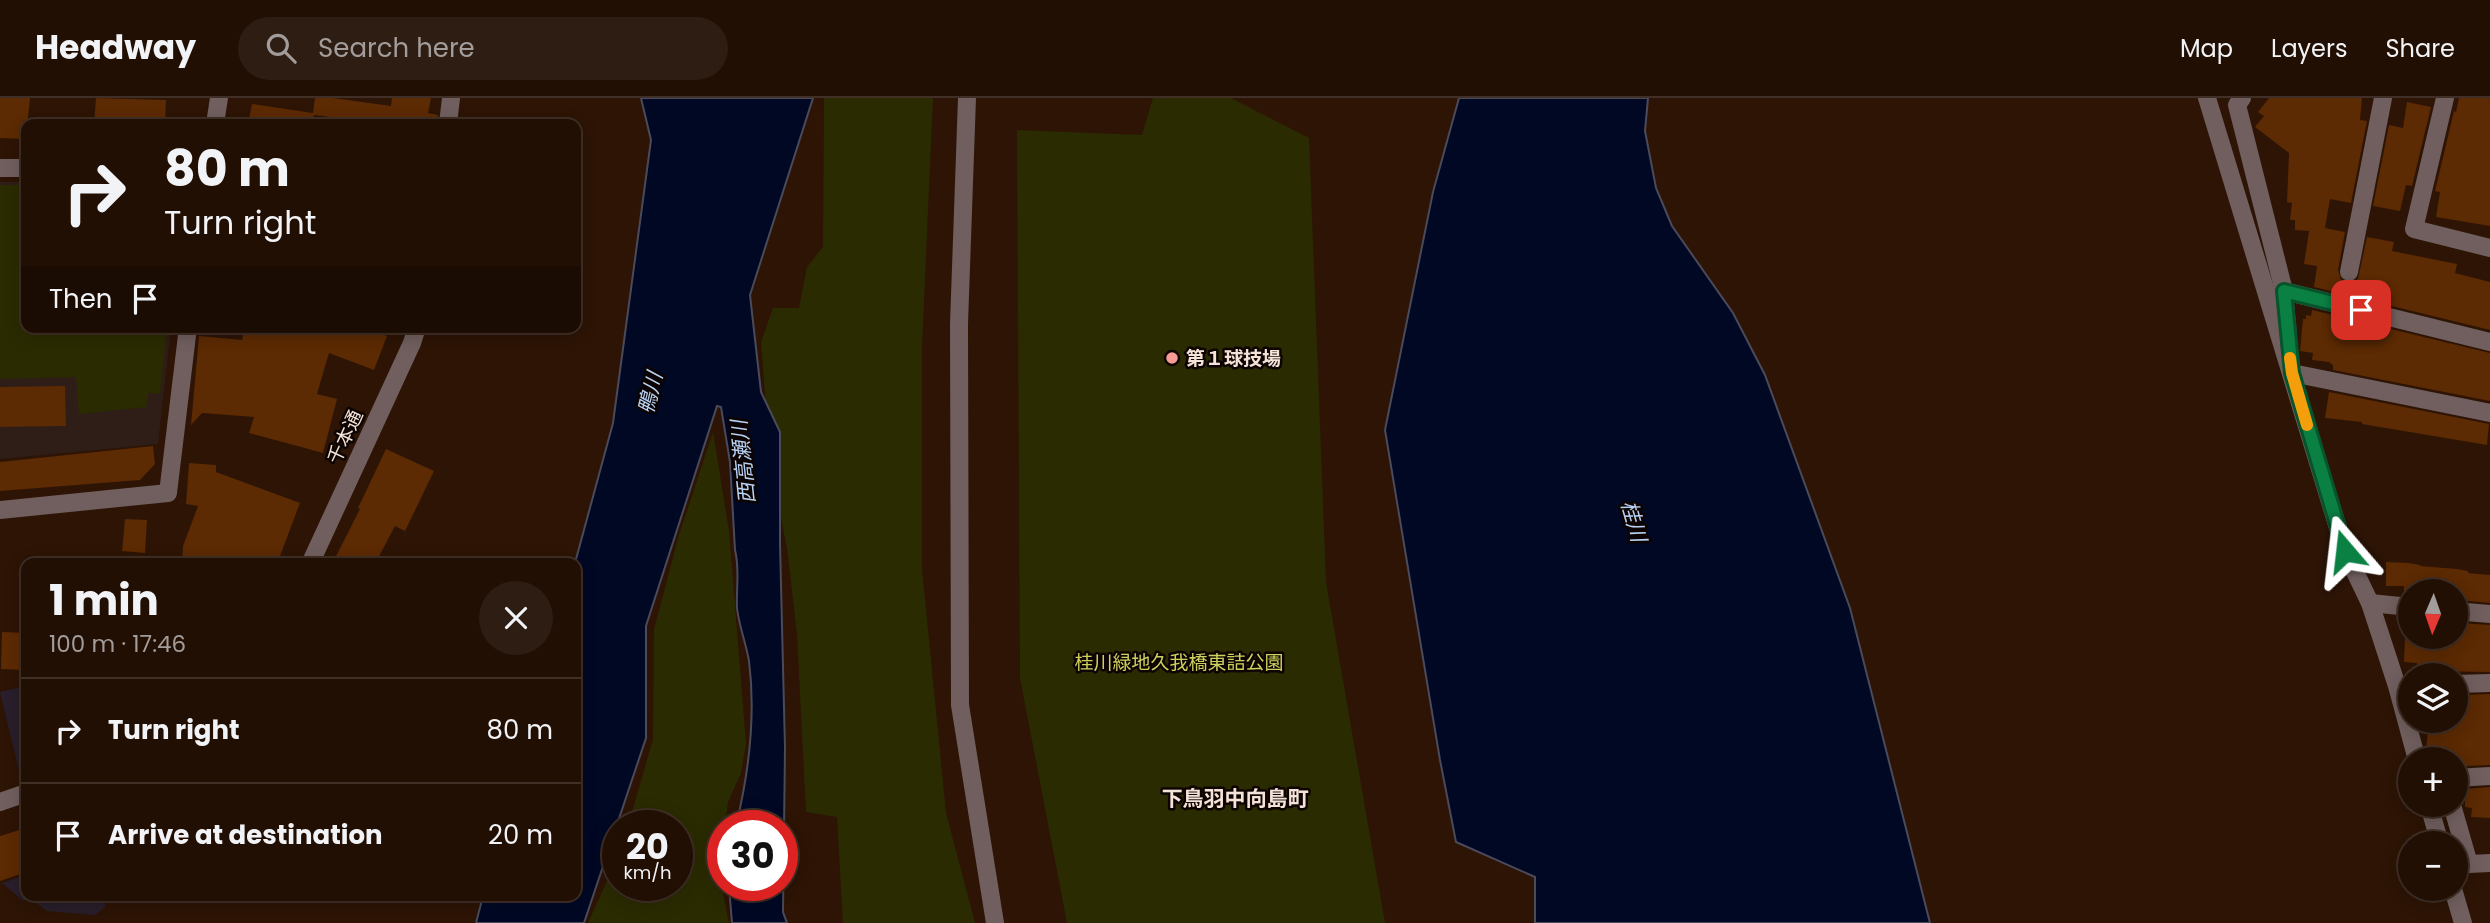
<!DOCTYPE html>
<meta charset="utf-8">
<style>
:root{--surface:#220f04;--page:#2e1d13;--text:#f1f3f6;--muted:#a29c9a;--line:#3f2f26}
body{margin:0;font-family:Poppins,"Noto Sans JP",sans-serif;background:var(--page);color:var(--text);height:100vh;display:flex;flex-direction:column;font-size:26px;white-space:nowrap}
*{box-sizing:border-box;margin:0}
p{font-size:23px;color:var(--muted)}
.icon{flex:none;width:38px;height:38px;fill:none;stroke:currentColor;stroke-width:2;stroke-linecap:round;stroke-linejoin:round}
.map{position:relative;flex:1;overflow:hidden}
.side{position:absolute;left:21px;top:460px;width:560px;height:343px;display:flex;flex-direction:column;background:var(--surface);border-radius:14px;box-shadow:0 4px 18px #0003,0 0 0 2px var(--line)}
.side>*{flex:none}
.hud{position:absolute;left:21px;top:21px;width:560px;height:214px;border-radius:14px;box-shadow:0 4px 18px #0003,0 0 0 2px var(--line);background:#220f04;color:var(--text);overflow:hidden}
.needle{width:46px;rotate:182deg}
.fabs{position:absolute;left:2398px;top:481px;display:grid;gap:14px}
.fabs a{display:grid;place-items:center;width:70px;height:70px;border-radius:50%;background:var(--surface);box-shadow:0 4px 18px #0003,0 0 0 2px var(--line);font-size:35px}
.speed{position:absolute;left:602px;top:712px;display:flex;gap:14px;font-size:35px;font-weight:700;text-align:center}
.speed>*{display:grid;place-content:center;width:91px;height:91px;border-radius:50%;background:var(--surface);box-shadow:0 4px 18px #0003,0 0 0 2px var(--line);line-height:1}
.speed small{font-size:18px;font-weight:400}
.speed .limit{border:10px solid #d22;background:#fff;color:#111}
.pin{position:absolute;display:grid;place-items:center;width:60px;height:60px;color:#fff;margin:-30px;border-radius:14px;box-shadow:0 4px 10px #0006}
.me{position:absolute;width:77px;margin:-38px;rotate:343deg;stroke-linejoin:round;filter:drop-shadow(0 0 5px #0008)}
.turn{display:flex;align-items:center;gap:24px;height:147px;padding:0 28px;font-size:32px}
.turn .icon{width:91px;height:91px;stroke-width:2.5}
.turn b{display:block;font-size:49px;line-height:60px}
.then{display:flex;align-items:center;height:66px;padding:0 28px;background:#0003;gap:14px;font-size:26px}
.round{display:grid;place-items:center;flex:none;width:74px;height:74px;border-radius:37px;background:var(--page)}
.summary{display:flex;align-items:center;justify-content:space-between;height:119px;padding:0 28px}
h1{font-size:42px;font-weight:700;line-height:52px}
ul{padding:0;list-style:none}
li{display:flex;align-items:center;gap:21px;height:105px;padding:0 28px;border-top:2px solid var(--line)}
li div{flex:1}
li b{display:block;font-size:26px}
li em{font-style:normal}
header{display:flex;align-items:center;gap:42px;box-sizing:border-box;height:98px;padding:0 35px;background:var(--surface);border-bottom:2px solid var(--line)}
header strong{font-size:33px}
nav{display:flex;gap:38px;margin-inline-start:auto;font-size:24px}
.search{width:490px;height:63px;background:var(--page);display:flex;align-items:center;gap:18px;box-sizing:border-box;padding:0 24px;border-radius:38px;color:var(--muted);font-size:26px}
.map>svg:first-child{display:block}
.industrial{fill:#291e2b}
.education{fill:#2f1d18}
.green{fill:#2b2b02}
.water{fill:#000824;stroke:#4a4a5a;stroke-width:2}
.building{fill:#5c2a03}
.lines{fill:none;stroke-linecap:round;stroke-linejoin:round}
.street{stroke:#705f5e;stroke-width:18}
.route-casing{stroke:#07532c;stroke-width:18}
.route{stroke:#0b8043;stroke-width:12}
.slow{stroke:#f59e0b;stroke-width:12}
.poi-dot{fill:#f59c94;stroke:#0d0401;stroke-width:2.5}
.labels{text-anchor:middle;dominant-baseline:central;stroke-width:5;stroke-linejoin:round;paint-order:stroke}
.poi-label{font-size:19px;font-weight:bold;fill:#f5e3d9;stroke:#0d0401;text-anchor:start}
.street-label{font-size:19px;fill:#f5e3d9;stroke:#0d0401}
.park-label{font-size:19px;fill:#ced15d;stroke:#0d0401}
.water-label{font-size:21px;font-style:italic;fill:#b7d2f4;stroke:#0d0401}
.neighbourhood-label{font-size:21px;font-weight:bold;fill:#f5e3d9;stroke:#0d0401}
</style>
<header>
<strong>Headway</strong>
<div class="search"><svg class="icon" aria-label="search" viewBox="0 0 24 24"><circle cx="10" cy="10" r="6"/><path d="M15 15l6 6"/></svg>Search here</div>
<nav><a>Map</a><a>Layers</a><a>Share</a></nav>
</header>
<div class="map">
<svg width="2490" height="825" viewBox="0 0 2490 825">
<rect width="100%" height="100%" fill="#2d1405"/>
<g class="industrial">
<polygon points="26,588 26,688 23,689 0,594"/>
<polygon points="26,777 26,798 106,798 105,809 95,817 47,813 29,800 23,803 2,785"/>
</g>
<polygon class="education" points="0,84 26,84 26,229 171,229 158,346 0,361"/>
<g class="green">
<polygon points="824,0 933,0 922,247 922,471 946,715 975,825 843,825 837,719 806,714 797,536 787,450 771,369 761,244 773,210 799,210 807,169 823,149"/>
<polygon points="1153,0 1231,0 1309,40 1326,484 1385,825 1067,825 1020,580 1017,32 1142,37"/>
<polygon points="0,87 26,87 26,229 167,229 160,296 148,295 147,309 79,316 76,279 0,281"/>
<polygon points="713,334 729,433 746,646 741,675 728,704 725,728 723,728 719,775 729,825 588,825 618,759 618,788 677,788 677,728 628,728 653,641 654,531 679,437"/>
</g>
<g class="water">
<path d="M641 0H813L750 197 761 294 780 334V446L785 650 783 814 787 825H732L729 788H782V728H736C749 674 756 618 749 563 746 545 739 528 737 510 736 491 740 471 735 452L730 364 721 309 717 308 646 528V640L584 825H476L483 798H576L575 465 613 325 651 42Z"/>
<polygon points="1459,0 1648,0 1645,33 1656,90 1672,128 1733,215 1765,277 1850,510 1930,825 1535,825 1535,779 1456,744 1440,662 1385,332 1433,94"/>
</g>
<g class="building">
<polygon points="0,0 30,0 26,41 0,40"/>
<polygon points="96,0 166,2 165,26 94,26"/>
<polygon points="315,0 333,0 391,8 392,0 431,0 428,15 438,17 437,26 368,26 369,24 314,17 313,26 248,26 252,6 313,15"/>
<polygon points="2269,0 2362,0 2360,22 2367,23 2351,105 2330,101 2325,130 2345,134 2338,172 2341,182 2348,185 2358,181 2367,139 2394,144 2392,153 2457,166 2455,175 2490,184 2490,232 2314,189 2317,168 2304,166 2309,133 2295,132 2295,122 2290,122 2292,105 2287,104 2289,55 2255,29 2264,18 2258,14"/>
<polygon points="2459,0 2490,0 2490,128 2436,119 2440,94 2435,93 2454,13 2456,14"/>
<polygon points="2407,4 2431,9 2412,88 2406,87 2400,113 2373,108 2389,27 2403,30"/>
<polygon points="2312,212 2490,255 2490,303 2333,272 2333,267 2329,264 2312,262 2313,255 2300,253 2303,221 2306,221 2306,217 2311,218"/>
<polygon points="245,229 320,229 343,237 346,229 364,229 387,238 374,272 329,255 317,296 337,301 323,355 249,335 254,319 202,315 191,327 199,238 242,242"/>
<polygon points="65,288 66,328 0,329 0,289"/>
<polygon points="2329,294 2489,326 2487,347 2362,326 2362,324 2325,320"/>
<polygon points="153,348 155,366 140,382 0,393 0,364"/>
<polygon points="386,351 434,373 405,433 395,428 375,466 332,466 360,411 358,410"/>
<polygon points="189,365 216,367 216,374 300,405 277,466 182,466 183,448 198,408 186,406"/>
<polygon points="125,421 147,422 145,455 122,453"/>
<polygon points="2386,464 2409,465 2420,467 2420,468 2457,471 2468,473 2468,475 2490,477 2490,505 2459,502 2455,494 2404,494 2404,488 2386,488"/>
<polygon points="2458,525 2490,527 2490,574 2416,573 2417,565 2404,564 2405,539 2455,539 2455,535 2458,535"/>
<polygon points="2,534 26,535 26,572 1,571"/>
<polygon points="2490,596 2490,667 2466,668 2455,667 2455,662 2428,662 2426,652 2429,623 2455,623 2455,618 2465,618 2466,597"/>
<polygon points="2490,689 2490,720 2471,719 2472,710 2465,709 2465,691"/>
<polygon points="26,730 26,774 0,783 0,738"/>
</g>
<g class="lines">
<g class="street">
<polyline points="967,0 959,226 960,607 995,825"/>
<polyline points="2207,0 2345,453 2370,505 2397,588 2417,662"/>
<polyline points="2242,0 2237,7 2284,193 2288,237"/>
<polyline points="2445,0 2414,131 2490,150"/>
<polyline points="215,26 219,0"/>
<polyline points="448,26 451,0"/>
<polyline points="0,70 26,70"/>
<polyline points="2349,174 2383,0"/>
<polyline points="2284,193 2490,244"/>
<polyline points="2292,275 2490,315"/>
<polyline points="0,412 168,395 188,229"/>
<polyline points="310,466 412,245 417,229"/>
<polyline points="2370,505 2410,509"/>
<polyline points="2455,513 2490,516"/>
<polyline points="2455,586 2490,585"/>
<polyline points="2455,680 2490,678"/>
<polyline points="0,704 26,695"/>
<polyline points="2429,707 2440,746"/>
<polyline points="2452,707 2469,766 2490,765"/>
<polyline points="2453,791 2463,825"/>
</g>
</g>
<g class="lines">
<g class="route-casing">
<polyline id="route" points="2345,453 2292,275 2284,193 2361,212"/>
</g>
<use href="#route" class="route"/>
<polyline class="slow" points="2290,260 2292,275 2307,327"/>
</g>
<circle class="poi-dot" cx="1172" cy="260" r="7"/>
<g class="labels">
<g class="poi-label">
<text x="1186" y="260">第１球技場</text>
</g>
<g class="street-label">
<text transform="translate(345 339) rotate(-65)">千本通</text>
</g>
<g class="park-label">
<text x="1179" y="564">桂川緑地久我橋東詰公園</text>
</g>
<g class="water-label">
<text transform="translate(650 295) rotate(-76)">鴨川</text>
<text transform="translate(743 364) rotate(-96)">西高瀬川</text>
<text transform="translate(1634 423) rotate(74)">桂川</text>
</g>
<g class="neighbourhood-label">
<text x="1235" y="700">下鳥羽中向島町</text>
</g>
</g>
</svg>
<div class="fabs">
<a><svg class="needle" viewBox="-14 -14 28 28"><path d="M0-13l5 13h-10z" fill="#e53935"/><path d="M0 13l5-13h-10z" fill="#a29c9a"/></svg></a>
<a><svg class="icon" aria-label="layers" viewBox="0 0 24 24"><path d="M12 4l9 5-9 5-9-5zM3 14l9 5 9-5"/></svg></a>
<a>+</a>
<a>−</a>
</div>
<div class="speed"><div>20<small>km/h</small></div><div class="limit">30</div></div>
<div class="pin" style="left:2361px;top:212px;background:#d93025"><svg class="icon" aria-label="arrive" viewBox="0 0 24 24"><path d="M6 21V4h12l-3 4 3 4H6"/></svg></div>
<svg class="me" style="left:2345px;top:453px" viewBox="-20 -20 40 40"><path d="M0-17L14 15 0 8-14 15z" fill="#0b8043" stroke="#fff" stroke-width="4"/></svg>
<div class="hud">
<div class="turn"><svg class="icon" aria-label="right" viewBox="0 0 24 24"><path d="M7 20v-9h11M14 6l5 5-5 5"/></svg><div><b>80 m</b>Turn right</div></div>
<div class="then">Then<svg class="icon" aria-label="arrive" viewBox="0 0 24 24"><path d="M6 21V4h12l-3 4 3 4H6"/></svg></div>
</div>
<section class="side">
<div class="summary"><div><h1>1 min</h1><p>100 m · 17:46</p></div><a class="round"><svg class="icon" aria-label="close" viewBox="0 0 24 24"><path d="M6 6l12 12M18 6L6 18"/></svg></a></div>
<ul>
<li><svg class="icon" aria-label="right" viewBox="0 0 24 24"><path d="M7 20v-9h11M14 6l5 5-5 5"/></svg><div><b>Turn right</b></div><em>80 m</em></li>
<li><svg class="icon" aria-label="arrive" viewBox="0 0 24 24"><path d="M6 21V4h12l-3 4 3 4H6"/></svg><div><b>Arrive at destination</b></div><em>20 m</em></li>
</ul>
</section>
</div>
